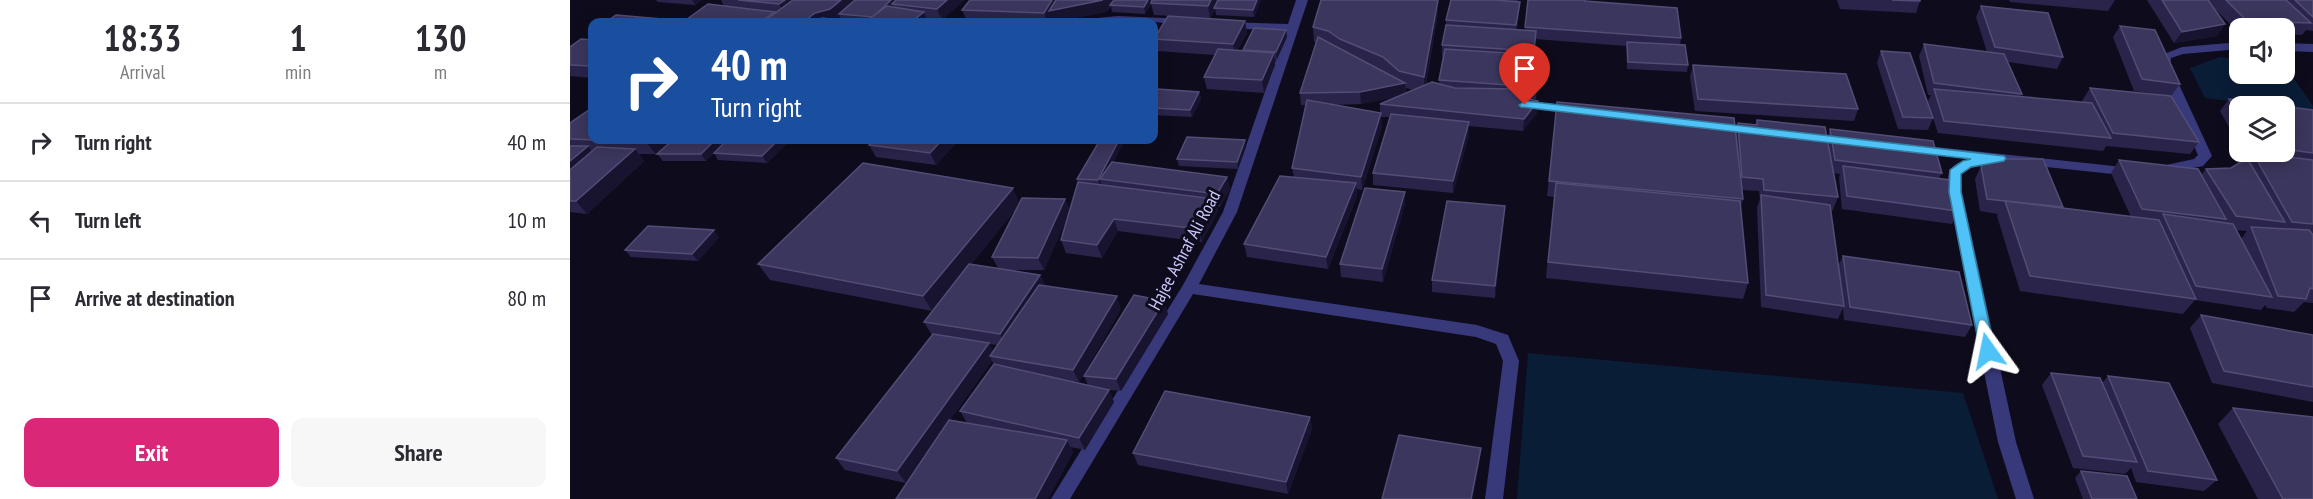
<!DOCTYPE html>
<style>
:root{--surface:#fff;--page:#f7f7f7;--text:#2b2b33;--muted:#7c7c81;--line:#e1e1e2;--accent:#db2777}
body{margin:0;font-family:"PT Sans Narrow",sans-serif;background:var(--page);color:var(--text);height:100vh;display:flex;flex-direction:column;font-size:22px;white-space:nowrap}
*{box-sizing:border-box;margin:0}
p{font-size:20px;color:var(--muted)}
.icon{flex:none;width:33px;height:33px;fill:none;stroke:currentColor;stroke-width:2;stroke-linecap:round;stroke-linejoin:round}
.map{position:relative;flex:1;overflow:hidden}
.panel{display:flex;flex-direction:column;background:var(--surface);width:570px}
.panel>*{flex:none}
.top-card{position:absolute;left:18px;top:18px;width:570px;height:126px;border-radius:12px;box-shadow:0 3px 15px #0003;background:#1a4fa0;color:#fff;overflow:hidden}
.fabs{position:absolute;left:1659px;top:18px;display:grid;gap:12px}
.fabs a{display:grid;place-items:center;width:66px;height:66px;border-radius:12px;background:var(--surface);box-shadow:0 3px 15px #0003;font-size:30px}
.pin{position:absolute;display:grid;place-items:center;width:51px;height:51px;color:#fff;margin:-62px -26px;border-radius:50% 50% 50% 0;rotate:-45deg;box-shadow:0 0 6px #0007}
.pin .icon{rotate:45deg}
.me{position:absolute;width:66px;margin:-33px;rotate:348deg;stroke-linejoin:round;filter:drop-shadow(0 0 4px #0008)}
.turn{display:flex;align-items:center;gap:21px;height:126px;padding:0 24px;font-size:27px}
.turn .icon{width:78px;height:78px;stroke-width:2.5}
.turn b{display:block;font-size:42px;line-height:51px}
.eta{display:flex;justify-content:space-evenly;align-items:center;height:102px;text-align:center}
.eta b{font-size:36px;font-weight:600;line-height:42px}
.cta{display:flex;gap:12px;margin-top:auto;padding:12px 24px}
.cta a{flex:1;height:69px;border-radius:12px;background:var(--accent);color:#fff;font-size:24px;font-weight:600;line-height:69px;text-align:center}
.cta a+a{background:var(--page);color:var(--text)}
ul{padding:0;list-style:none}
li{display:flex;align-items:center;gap:18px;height:78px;padding:0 24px;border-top:2px solid var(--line)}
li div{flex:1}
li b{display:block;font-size:22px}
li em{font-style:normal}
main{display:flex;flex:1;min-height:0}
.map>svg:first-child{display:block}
.water{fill:#0a1d37}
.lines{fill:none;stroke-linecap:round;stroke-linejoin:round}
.street{fill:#38397a;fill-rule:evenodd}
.wall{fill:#2a244a;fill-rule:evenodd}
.shaded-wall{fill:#18132f}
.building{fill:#3b365d;stroke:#524d76;stroke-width:1.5}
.route{fill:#4fc3f7;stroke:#337fa1;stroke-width:1.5}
.labels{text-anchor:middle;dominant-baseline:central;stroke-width:6;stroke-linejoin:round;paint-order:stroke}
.street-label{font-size:18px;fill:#cbc8fe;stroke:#0e0c1c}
</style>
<main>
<section class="panel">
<div class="eta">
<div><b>18:33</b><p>Arrival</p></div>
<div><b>1</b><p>min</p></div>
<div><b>130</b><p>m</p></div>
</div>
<ul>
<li><svg class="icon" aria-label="right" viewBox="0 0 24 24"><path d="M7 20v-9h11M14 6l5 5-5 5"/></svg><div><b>Turn right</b></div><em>40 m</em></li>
<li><svg class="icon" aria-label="left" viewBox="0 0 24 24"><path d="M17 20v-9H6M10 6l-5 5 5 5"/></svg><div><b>Turn left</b></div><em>10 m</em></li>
<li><svg class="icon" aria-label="arrive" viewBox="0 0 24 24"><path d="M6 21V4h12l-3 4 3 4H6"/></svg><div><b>Arrive at destination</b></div><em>80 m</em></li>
</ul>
<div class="cta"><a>Exit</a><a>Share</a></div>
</section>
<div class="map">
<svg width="1743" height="499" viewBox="0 0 1743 499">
<rect width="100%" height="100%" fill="#0e0c1c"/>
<g class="water">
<polygon points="1650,57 1669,59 1670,74 1714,74 1715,66 1743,106 1743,111 1635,98 1620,68"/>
<polygon points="958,353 1393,393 1428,499 947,499"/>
</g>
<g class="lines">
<g class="street">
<polygon points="726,0 738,0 667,212 629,284 907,325 938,335 949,361 933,499 915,499 933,361 926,344 906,337 623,294 500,499 481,499 613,285 653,212 716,31 655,28 649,25 655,22 718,24"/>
<polygon points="548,16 616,19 622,22 616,25 584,22 511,22 517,19"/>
<polygon points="1670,42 1670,49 1613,54 1601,58 1600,65 1642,156 1633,166 1592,174 1587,173 1585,170 1587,167 1624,159 1628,155 1588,65 1589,56 1612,47"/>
<polygon points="1714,43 1743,44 1743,52 1714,51"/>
<polygon points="955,101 1004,106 1010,110 1004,114 951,108 949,105 951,102"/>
<path d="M1347 145 1562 168 1569 172 1562 176 1420 161 1418 164 1401 168 1391 175 1392 192 1446 442 1464 499H1446L1428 442 1378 192C1377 172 1378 164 1400 159L1342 152 1340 149Z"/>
</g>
</g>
<g class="wall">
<polygon points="86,0 132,0 125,5 88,2"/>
<polygon points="151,0 394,0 372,20 386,22 292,22 272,21 270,17 113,22 154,6"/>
<polygon points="400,0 691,0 684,17 646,15 645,9 640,18 584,15 581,4 575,14 542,12 541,6 536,12 483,22 482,18 479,22 397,21 392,10"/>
<path d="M881 0H948V2H950L947 30H955L958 0H1016L1015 1 1111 38 1110 45 1118 65 1117 72 1057 69 1056 46 965 39 964 55H969L966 99 955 98 967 113 953 131 899 126V135L883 193 803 185V173L820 117H811L812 126 792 190 787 189V196L758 269 677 257 674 244 724 177 722 168 736 105H731L730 93 746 42H744L743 27 868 13 856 84H869L873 57H872V45L876 27V20ZM836 88 843 90 836 93ZM826 97 810 104V113L761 105 791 104Z"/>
<polygon points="1267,0 1350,0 1350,1 1346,13 1270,9"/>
<polygon points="1439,0 1545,0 1538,11 1440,2"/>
<polygon points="1577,0 1743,0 1743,31 1736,30 1732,35 1714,34 1714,28 1670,28 1669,33 1641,5 1655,24 1647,36 1604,43"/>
<polygon points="1411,6 1493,57 1487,69 1438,62 1452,94 1450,97 1513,103 1512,101 1520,88 1629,142 1620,154 1536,146 1533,151 1368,133 1363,118 1358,130 1328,129 1307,63 1311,51 1363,117 1358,101 1361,95 1358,95 1349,56 1354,44 1417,52 1406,17"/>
<polygon points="675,21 677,33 668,50 673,51 716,30 717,37 707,59 705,59 705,65 694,93 637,89 634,77 645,55 587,51 584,39"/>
<polygon points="1550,26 1610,84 1601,96 1564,91 1543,37"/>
<polygon points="22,32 22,78 0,76 0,47 22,40 18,35"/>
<polygon points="1123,65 1288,109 1284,121 1125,111 1120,77"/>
<polygon points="629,92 631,99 622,117 584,115 584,96"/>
<path d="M1659 99 1743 110V303L1734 302 1724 312 1697 308 1695 305 1691 310 1625 300 1613 314 1450 291 1427 216 1428 214 1410 211 1405 179 1411 166 1492 208 1561 217 1541 173 1549 160 1631 175 1636 169 1661 168 1678 159 1679 158 1675 157 1672 152H1714V106H1670V147L1650 111ZM1666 230 1677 231 1671 239Z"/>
<polygon points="987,102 1166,131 1168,123 1185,125 1187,120 1257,138 1260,129 1372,173 1369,178 1388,211 1382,224 1272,209 1269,178 1270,174 1264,173 1268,197 1263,210 1261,210 1268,266 1273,256 1402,325 1395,337 1274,320 1273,308 1268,319 1191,307 1187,208 1190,199 1189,191 1172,190 1173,199 1170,209 1178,283 1173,299 976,278 984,197 977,196"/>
<polygon points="0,123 22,140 102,140 86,154 69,154 74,161 17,214 0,212"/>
<polygon points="220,140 197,163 148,160 144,153 136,161 93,161 87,154 147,150"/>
<polygon points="389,140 366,165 306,157 299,145"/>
<polygon points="530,140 555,140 543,162 657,177 660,189 650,207 647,206 648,211 632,242 548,231 532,258 496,253 491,240 508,182 507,179"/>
<polygon points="676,147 668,169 609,166 607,159"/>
<polygon points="835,192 835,204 813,282 771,277 770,264"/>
<path d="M495 199 500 211 474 270H438L470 275 475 285 551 309 509 382 491 379 518 385 514 376 594 301 598 314 551 391 539 390 544 402 515 450 500 447 503 452 478 499H326L336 483 275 470 266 458 362 335 354 322 362 311 200 280 188 264 450 203ZM449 205 422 257 428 268 401 264ZM419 344 427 345 423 351ZM422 361 424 364 390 411 397 423 380 420Z"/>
<polygon points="935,206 925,298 862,292 862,280"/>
<polygon points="149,237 128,261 61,257 55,250"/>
<polygon points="1631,315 1743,335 1743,402 1642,383 1620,328"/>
<polygon points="1481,373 1532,383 1538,376 1647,480 1634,491 1566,482 1561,468 1555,474 1503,468 1472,385"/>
<polygon points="1663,408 1743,499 1688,499 1648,424"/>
<polygon points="740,417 742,429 718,494 568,465 563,453"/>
<polygon points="1511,471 1567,499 1513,499 1505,478"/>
</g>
<g class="shaded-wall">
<polygon points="122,0 132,0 125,5"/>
<polygon points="215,0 237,0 216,16 209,4"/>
<polygon points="271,0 291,0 269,14 270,17 266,21 260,22 233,22 245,13"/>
<polygon points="321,0 331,0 322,4 323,8 303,17"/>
<polygon points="377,0 394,0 372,20 367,9"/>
<polygon points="482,0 544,0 536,12 483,22 482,18 479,22 477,22 474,13"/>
<polygon points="578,0 584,0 581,3 581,4 575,14 574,7"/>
<polygon points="641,0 649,0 640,18 638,6"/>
<polygon points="687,0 691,0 684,17 683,10"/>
<polygon points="868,0 868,13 854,92 854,77"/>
<polygon points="950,2 949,13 946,37 946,25"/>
<polygon points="205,12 211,22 190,22"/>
<polygon points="354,12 358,22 341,22"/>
<polygon points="675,21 677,33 665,56 663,44"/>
<polygon points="1655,24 1647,36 1604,43 1612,32"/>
<polygon points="716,30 717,37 707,59 706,52"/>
<polygon points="704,53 705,65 694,93 692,80"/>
<polygon points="835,83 836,95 791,104 790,92"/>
<polygon points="629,92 631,99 622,117 620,110"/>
<polygon points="968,101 967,113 953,131 954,119"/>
<polygon points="811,113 812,126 792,190 791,177"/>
<polygon points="899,122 899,135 883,193 883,181"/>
<polygon points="79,140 102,140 86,154 76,142"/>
<polygon points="145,140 156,140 136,161 131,154"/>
<polygon points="208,140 220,140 197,163 192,156"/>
<polygon points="372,140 389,140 366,165 360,153"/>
<polygon points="549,140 555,140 534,180 530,179 531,185 530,187 528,180"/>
<polygon points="675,140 676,147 668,169 667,162"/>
<polygon points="18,146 28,159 0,182 0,161"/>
<polygon points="65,149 74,161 17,214 6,201"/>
<polygon points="657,177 660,189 650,207 647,194"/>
<polygon points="786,183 787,196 758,269 756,257"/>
<polygon points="443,188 450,204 362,311 353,296"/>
<polygon points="835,192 835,204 813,282 812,269"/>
<polygon points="495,199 500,211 474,270 468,258"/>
<polygon points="645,199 648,211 632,242 629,229"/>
<polygon points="935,206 934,218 925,298 925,286"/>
<polygon points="544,219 548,231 532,258 527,245"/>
<polygon points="144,230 149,237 128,261 122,254"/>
<polygon points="470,275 476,287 436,347 430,334"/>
<polygon points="547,296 551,309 509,382 503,370"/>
<polygon points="594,301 598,314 551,391 546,379"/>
<polygon points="419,343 426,356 420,356 422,361 336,483 327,471"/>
<polygon points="539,390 544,402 515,450 509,438"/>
<polygon points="740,417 742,429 718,494 716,482"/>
<polygon points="497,440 503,452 478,499 465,499"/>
<polygon points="911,448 910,460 903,499 901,499"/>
</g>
<g class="building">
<polygon points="168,0 215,0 209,4"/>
<polygon points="223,0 271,0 260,9 245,13 233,22 193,22"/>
<polygon points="285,0 321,0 303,17 269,14"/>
<polygon points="326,0 377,0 367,9 322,4"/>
<polygon points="400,0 482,0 474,13 392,10"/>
<polygon points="486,0 533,0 479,11"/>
<polygon points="544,0 578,0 574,7 540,5"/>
<polygon points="582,0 641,0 638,6 581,3"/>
<polygon points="648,0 687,0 683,10 644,8"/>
<polygon points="751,0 868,0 854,77 829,71 813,57 770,39 758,31 743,27"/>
<polygon points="881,0 925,0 950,2 946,25 876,20"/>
<polygon points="958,0 1015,0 1015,1 1107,8 1111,38 955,27"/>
<polygon points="1322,0 1350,0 1350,1"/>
<polygon points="1592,0 1638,0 1655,24 1612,32"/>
<polygon points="1656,0 1716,0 1741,23 1677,21"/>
<polygon points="1725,0 1743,0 1743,17"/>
<polygon points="138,4 205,12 190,22 113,22"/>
<polygon points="317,6 354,12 341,22 295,22"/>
<polygon points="1411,6 1478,13 1493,57 1425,47"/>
<polygon points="46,15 105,20 102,22 36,22"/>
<polygon points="598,16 675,21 663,44 584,39"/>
<polygon points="252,18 281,22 246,22"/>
<polygon points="357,19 386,22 353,22"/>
<polygon points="536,21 577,22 529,22"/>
<polygon points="876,25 966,31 964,51 872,45"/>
<polygon points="1550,26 1585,30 1610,84 1572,79"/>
<polygon points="684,28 716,30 706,52 673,50"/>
<polygon points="748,37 835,83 790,92 730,93"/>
<polygon points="11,39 22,40 22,66 0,65 0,47"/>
<polygon points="1057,42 1115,45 1118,65 1058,62"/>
<polygon points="1354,44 1434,54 1452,94 1364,83"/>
<polygon points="648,49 704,53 692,80 634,77"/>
<polygon points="875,49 969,55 967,87 869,80"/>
<polygon points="1311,51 1340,53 1363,118 1333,117"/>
<polygon points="1123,65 1276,74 1288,109 1128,99"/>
<polygon points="862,82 885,88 946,89 949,97 968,101 954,119 810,104"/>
<polygon points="1520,88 1601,96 1629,142 1543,133"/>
<polygon points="587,89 629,92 620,110 584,108 584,96"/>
<polygon points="1364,89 1522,103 1541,138 1374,121"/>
<polygon points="1659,99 1743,110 1743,153 1714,149 1714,106 1670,106 1670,118"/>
<polygon points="737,100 811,113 791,177 722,168"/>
<polygon points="987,102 1164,118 1173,199 979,181"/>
<polygon points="22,108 22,140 79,140 76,142 0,139 0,123"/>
<polygon points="821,114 899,122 883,181 803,173"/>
<polygon points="1187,120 1255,127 1268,197 1194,190 1193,179 1172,177 1168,123 1187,125"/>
<polygon points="1260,129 1363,141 1372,173 1265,160"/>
<polygon points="617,137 675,140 667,162 607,159"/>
<polygon points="103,140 145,140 131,154 87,154"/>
<polygon points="157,140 208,140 192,156 144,153"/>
<polygon points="304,140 372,140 360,153 299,145"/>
<polygon points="530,140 549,140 528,180 507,179"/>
<polygon points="0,146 18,146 0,161"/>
<polygon points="27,147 65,149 6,201 0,201 0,170"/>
<polygon points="1683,153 1743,160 1743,224 1722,222"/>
<polygon points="1677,158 1715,222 1666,216 1636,169 1661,168"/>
<polygon points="1418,159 1473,159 1493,207 1417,199 1411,166"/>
<polygon points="1549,160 1628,169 1656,219 1572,209"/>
<polygon points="542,162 657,177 647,194 530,179"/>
<polygon points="293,163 443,188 353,296 188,264"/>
<polygon points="1273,166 1380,180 1388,211 1277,196"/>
<polygon points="710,176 786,183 756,257 674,244"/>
<polygon points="508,182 645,199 629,229 544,219 527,245 491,240"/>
<polygon points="986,183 1170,201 1178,283 978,262"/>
<polygon points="795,188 835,192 812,269 770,264"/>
<polygon points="1191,195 1260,205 1274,306 1196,295"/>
<polygon points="452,198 495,199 468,258 422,257"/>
<polygon points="877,201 935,206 925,286 862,280"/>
<polygon points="1435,201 1589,220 1626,299 1460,276"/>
<polygon points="1593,214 1663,224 1702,297 1626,286"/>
<polygon points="78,226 144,230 122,254 55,250"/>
<polygon points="1681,227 1739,230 1743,235 1743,289 1740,288 1736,299 1708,296"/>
<polygon points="1273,256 1389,272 1402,325 1280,307"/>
<polygon points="399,264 470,275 430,334 354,322"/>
<polygon points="469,285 547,296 503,370 420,356"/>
<polygon points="564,295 594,301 546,379 514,376"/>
<polygon points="1631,315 1743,335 1743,387 1654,371"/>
<polygon points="363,334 419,343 327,471 266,458"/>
<polygon points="424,364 539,390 509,438 390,411"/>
<polygon points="1481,373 1530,378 1567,462 1513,456"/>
<polygon points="1538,376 1599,383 1647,480 1578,471"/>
<polygon points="595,391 740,417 716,482 563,453"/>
<polygon points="1663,408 1743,417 1743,499 1713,499"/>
<polygon points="379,420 497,440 465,499 326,499"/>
<polygon points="829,435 911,448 901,499 812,499"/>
<polygon points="1511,471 1557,476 1567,499 1522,499"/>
</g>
<polygon class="route" points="955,101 1434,156 1436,158 1434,161 1401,167 1391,174 1391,192 1425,351 1423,355 1412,355 1410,351 1379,192 1380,170 1393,161 1401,159 951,107 949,105"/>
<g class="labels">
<g class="street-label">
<text transform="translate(614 250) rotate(-62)">Hajee Ashraf Ali Road</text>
</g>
</g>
</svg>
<div class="fabs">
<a><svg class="icon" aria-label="sound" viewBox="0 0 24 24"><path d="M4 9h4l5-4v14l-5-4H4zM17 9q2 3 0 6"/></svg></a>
<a><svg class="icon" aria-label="layers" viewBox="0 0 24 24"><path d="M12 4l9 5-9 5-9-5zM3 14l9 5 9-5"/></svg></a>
</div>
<div class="pin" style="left:955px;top:105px;background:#d93025"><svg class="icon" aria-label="arrive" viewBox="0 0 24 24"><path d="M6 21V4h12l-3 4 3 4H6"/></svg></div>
<svg class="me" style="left:1418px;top:351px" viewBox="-20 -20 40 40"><path d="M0-17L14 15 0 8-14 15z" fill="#4fc3f7" stroke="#fff" stroke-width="4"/></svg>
<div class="top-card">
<div class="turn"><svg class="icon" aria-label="right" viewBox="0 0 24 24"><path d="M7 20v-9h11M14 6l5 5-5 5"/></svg><div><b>40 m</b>Turn right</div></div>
</div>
</div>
</main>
